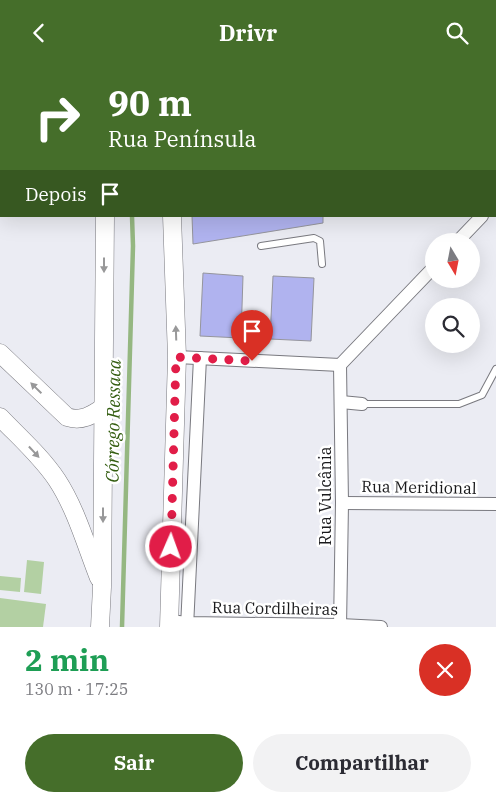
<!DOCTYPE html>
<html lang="pt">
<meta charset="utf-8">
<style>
:root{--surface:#fff;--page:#f2f2f3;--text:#2b2b33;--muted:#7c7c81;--accent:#456e2a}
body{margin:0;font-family:"IBM Plex Serif",serif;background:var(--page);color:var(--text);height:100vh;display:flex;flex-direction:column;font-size:19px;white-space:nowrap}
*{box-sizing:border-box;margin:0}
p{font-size:16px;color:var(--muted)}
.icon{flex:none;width:28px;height:28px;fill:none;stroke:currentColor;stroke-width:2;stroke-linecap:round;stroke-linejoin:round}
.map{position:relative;height:562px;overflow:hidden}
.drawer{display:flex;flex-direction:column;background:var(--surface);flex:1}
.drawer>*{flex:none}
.hud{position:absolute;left:0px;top:0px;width:496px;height:152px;box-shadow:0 5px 20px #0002;background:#456e2a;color:#fff;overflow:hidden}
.needle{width:32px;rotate:170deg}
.tools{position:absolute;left:425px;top:168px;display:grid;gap:10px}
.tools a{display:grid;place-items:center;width:55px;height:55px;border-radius:50%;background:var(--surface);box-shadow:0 5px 20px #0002;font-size:25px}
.pin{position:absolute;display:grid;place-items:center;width:42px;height:42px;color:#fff;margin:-51px -21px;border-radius:50% 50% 50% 0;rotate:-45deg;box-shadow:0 0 5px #0007}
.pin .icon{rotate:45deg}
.me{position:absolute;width:55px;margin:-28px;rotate:2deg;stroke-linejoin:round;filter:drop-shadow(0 0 4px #0008)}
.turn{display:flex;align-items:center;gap:18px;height:105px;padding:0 25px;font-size:22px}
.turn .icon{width:65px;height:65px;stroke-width:2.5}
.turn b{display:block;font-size:35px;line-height:42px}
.then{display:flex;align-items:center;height:48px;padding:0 25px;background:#0003;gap:10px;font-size:19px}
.round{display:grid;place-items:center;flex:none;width:52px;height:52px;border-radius:26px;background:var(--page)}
.headline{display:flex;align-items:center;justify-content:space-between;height:85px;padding:0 25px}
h1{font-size:30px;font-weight:700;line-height:38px;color:#1e9e55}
.cta{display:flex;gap:10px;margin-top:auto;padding:10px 25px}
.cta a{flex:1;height:58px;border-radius:30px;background:var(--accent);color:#fff;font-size:20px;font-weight:700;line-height:58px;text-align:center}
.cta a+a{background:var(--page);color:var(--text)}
header{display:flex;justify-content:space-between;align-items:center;height:65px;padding:0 25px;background:var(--accent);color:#fff;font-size:22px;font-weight:700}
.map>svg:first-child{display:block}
.green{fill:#b3d0a3}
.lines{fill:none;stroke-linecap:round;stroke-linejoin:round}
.stream{stroke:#95b781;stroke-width:4.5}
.building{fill:#b0b3ef;stroke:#95959c}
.service-casing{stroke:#79797f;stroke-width:8}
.minor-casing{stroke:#79797f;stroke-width:14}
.secondary-casing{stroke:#79797f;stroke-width:19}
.service{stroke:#fff;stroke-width:6}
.minor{stroke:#fff;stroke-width:12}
.secondary{stroke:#fff;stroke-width:18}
.oneway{fill:#989899}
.route{stroke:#e11d48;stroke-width:9;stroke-dasharray:0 16.2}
.labels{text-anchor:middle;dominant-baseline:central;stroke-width:5;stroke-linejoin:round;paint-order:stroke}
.street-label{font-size:16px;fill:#1a1a1c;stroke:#fff}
.water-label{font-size:18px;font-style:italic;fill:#335d10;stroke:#fff}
</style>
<header><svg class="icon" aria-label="back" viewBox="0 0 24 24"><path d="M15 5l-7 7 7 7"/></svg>Drivr<svg class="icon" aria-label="search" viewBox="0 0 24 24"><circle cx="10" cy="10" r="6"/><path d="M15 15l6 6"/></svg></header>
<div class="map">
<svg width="496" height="562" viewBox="0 0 496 562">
<rect width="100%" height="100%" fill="#ebecf3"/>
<g class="green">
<polygon points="27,495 44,497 41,529 24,527"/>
<polygon points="0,511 21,513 20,527 0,525"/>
<polygon points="0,533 46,539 43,562 0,562"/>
</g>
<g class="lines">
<g class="stream">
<polyline points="124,0 124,1"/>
<polyline points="122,562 133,181 132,151"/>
</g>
</g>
<g class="building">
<polygon points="192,151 323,151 323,158 193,179"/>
<polygon points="203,208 243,211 241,273 200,271"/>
<polygon points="273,211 314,213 311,276 270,274"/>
</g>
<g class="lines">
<g class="service-casing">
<g id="service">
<polyline points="261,181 314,173 320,176 322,199"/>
<polyline points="362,339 459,339 482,330 496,304"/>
</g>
</g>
<g class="minor-casing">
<g id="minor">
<polyline points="69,0 70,1"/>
<polyline points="0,107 1,108"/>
<polyline points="0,135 1,134"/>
<polyline points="458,176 482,151"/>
<polyline points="177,292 340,300"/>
<polyline points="340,300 342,438 340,562"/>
<polyline points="340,300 434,202"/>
<polyline points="341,337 362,339"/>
<polyline points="342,438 496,439"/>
<polyline points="169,556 188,558 340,560 381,562"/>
<polyline points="187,562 200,293"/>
</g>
</g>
<g class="secondary-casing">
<g id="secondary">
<polyline points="96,0 96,1"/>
<polyline points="161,0 161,1"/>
<path d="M0 288 67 352C82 357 92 350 104 342"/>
<path d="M0 352C19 372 41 391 57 415 76 444 86 480 99 513"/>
<polyline points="100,562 102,522 105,151"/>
<polyline points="169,562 177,292 172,151"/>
</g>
</g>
<use href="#service" class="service"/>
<use href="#minor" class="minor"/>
<use href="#secondary" class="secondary"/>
</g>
<defs><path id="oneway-solid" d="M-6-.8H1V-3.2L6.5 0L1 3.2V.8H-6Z" transform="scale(1.25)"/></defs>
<g class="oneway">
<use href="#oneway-solid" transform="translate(104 200) rotate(90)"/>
<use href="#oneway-solid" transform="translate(176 268) rotate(-92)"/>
<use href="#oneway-solid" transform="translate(36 323) rotate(-136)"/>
<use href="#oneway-solid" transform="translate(34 387) rotate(47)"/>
<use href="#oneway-solid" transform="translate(103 450) rotate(90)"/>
</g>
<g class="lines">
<polyline class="route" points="171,482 176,292 252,296"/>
</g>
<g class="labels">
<g class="street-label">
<text transform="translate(419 422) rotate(1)">Rua Meridional</text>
<text transform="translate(325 431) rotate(-90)">Rua Vulcânia</text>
<text transform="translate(275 543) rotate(1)">Rua Cordilheiras</text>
</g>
<g class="water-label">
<text transform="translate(113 356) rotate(-89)">Córrego Ressaca</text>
</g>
</g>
</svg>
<div class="tools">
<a><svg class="needle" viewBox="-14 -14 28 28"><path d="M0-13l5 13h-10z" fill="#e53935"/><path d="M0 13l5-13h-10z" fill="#7c7c81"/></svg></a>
<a><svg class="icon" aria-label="search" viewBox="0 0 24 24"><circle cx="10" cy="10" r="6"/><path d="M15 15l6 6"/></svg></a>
</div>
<div class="pin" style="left:252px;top:296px;background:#d93025"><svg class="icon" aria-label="arrive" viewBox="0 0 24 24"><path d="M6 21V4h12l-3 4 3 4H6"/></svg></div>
<svg class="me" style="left:171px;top:482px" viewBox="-20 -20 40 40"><circle r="17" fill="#e11d48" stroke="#fff" stroke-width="3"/><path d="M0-11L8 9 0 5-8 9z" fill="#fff"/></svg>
<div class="hud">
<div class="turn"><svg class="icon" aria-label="right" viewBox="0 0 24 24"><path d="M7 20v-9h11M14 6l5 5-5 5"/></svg><div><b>90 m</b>Rua Península</div></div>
<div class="then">Depois<svg class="icon" aria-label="arrive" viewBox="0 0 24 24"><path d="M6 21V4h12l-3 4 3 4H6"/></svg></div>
</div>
</div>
<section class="drawer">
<div class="headline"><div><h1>2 min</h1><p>130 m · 17:25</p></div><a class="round" style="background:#d93025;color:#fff"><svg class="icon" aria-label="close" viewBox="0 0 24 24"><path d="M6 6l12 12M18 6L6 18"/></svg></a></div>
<div class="cta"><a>Sair</a><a>Compartilhar</a></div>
</section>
